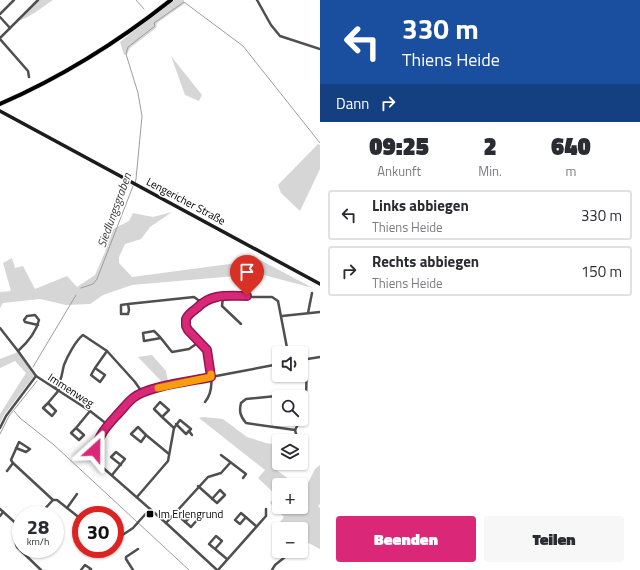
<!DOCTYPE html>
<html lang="de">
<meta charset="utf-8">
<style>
:root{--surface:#fff;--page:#f7f7f7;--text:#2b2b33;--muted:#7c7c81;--line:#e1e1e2;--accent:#db2777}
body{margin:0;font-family:"Titillium Web",sans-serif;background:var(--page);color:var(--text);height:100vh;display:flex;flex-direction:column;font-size:15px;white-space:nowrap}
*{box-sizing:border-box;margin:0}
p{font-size:13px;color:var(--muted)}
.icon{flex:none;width:22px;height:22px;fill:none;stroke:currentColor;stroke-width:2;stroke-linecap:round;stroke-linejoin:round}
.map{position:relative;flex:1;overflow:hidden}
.drawer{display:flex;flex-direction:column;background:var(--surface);width:320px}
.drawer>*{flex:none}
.top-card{background:#1a4fa0;color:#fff;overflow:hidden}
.fabs{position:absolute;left:272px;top:346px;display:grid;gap:8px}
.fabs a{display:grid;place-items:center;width:36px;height:36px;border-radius:4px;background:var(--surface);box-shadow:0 1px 3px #0004;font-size:20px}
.speed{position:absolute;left:12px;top:506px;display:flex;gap:8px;font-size:20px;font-weight:700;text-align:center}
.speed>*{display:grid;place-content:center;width:52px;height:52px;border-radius:50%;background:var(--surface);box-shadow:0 1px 3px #0004;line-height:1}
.speed small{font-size:10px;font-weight:400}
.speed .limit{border:6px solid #d22;background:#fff;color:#111}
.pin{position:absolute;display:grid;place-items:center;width:34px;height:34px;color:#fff;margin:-41px -17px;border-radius:50% 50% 50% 0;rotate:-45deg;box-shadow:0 0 4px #0007}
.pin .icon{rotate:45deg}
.me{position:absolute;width:44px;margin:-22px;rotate:24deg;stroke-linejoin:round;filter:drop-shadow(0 0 3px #0008)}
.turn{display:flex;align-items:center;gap:14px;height:84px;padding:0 16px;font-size:18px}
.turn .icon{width:52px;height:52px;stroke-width:2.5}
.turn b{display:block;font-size:28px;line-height:34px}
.then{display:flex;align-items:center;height:38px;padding:0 16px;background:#0003;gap:8px;font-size:15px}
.eta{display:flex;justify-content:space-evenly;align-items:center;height:68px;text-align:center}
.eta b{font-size:24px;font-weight:800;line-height:28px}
.cta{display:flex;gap:8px;margin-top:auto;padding:8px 16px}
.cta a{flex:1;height:46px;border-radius:4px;background:var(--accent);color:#fff;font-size:16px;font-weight:800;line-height:46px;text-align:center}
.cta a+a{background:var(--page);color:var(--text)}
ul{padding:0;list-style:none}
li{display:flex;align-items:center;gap:12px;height:50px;margin:0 8px 6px;padding:0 8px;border:2px solid var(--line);border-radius:4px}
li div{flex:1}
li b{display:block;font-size:15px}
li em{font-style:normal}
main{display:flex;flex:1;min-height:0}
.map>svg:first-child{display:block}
.green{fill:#d6d6d6}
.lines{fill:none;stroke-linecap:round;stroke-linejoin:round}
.stream{stroke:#9d9d9d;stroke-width:1}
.primary-casing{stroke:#dbdbdb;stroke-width:5}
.minor{stroke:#4f4f4f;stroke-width:2.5}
.secondary{stroke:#1c1c1c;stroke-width:3.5}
.primary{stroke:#000;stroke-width:4}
.route-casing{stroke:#8e194d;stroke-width:10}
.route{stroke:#db2777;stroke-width:7}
.slow{stroke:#f59e0b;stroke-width:7}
.poi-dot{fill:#000;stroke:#fff;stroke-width:1.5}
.labels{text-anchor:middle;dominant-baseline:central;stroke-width:3;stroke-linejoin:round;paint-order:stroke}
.street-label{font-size:11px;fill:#000;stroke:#fff}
.poi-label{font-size:11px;fill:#000;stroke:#fff;text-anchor:start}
.water-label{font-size:12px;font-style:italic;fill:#3e3e3e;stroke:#fff}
</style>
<main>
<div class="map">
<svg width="320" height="570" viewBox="0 0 320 570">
<rect width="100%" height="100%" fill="#fff"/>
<g class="green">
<path d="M39 0H53C42 7 31 17 18 21Z"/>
<polygon points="172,0 184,0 184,4 157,23 156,28 130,48 127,54 124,55 120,42"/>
<polygon points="171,56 202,95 199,101 185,95"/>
<polygon points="318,144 320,145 320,169 300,211 281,193 278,185"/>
<polygon points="172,212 150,227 141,239 125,244 119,257 119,263 132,277 260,260 313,288 260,274 132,285 103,295 90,304 66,305 40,299 3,303 0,308 0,292 11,291 3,263 12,258 15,268 23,266 35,289 67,276 77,287 95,275 105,252 111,230 129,221 133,213 153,217"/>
<polygon points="18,352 34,376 4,415 0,424 0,414 26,373 15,361 0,368 0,359"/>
<polygon points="152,355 166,371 168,381 162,382 138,357"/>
<polygon points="203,417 223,419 247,437 266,443 279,445 275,469 293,482 295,485 279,485 279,507 301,507 301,487 306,487 315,469 320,465 320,504 318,506 320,508 320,549 301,539 301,529 285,529 279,523 284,517 270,503 276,495 258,478 265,470 199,418"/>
</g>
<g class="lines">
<g class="stream">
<polyline points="136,0 144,9"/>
<polyline points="135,183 136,179 142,116 138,93 126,54 128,47 155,26 154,23 184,2 243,46 320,143"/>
<polyline points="81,288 93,284 97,279 133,186"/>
<polyline points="33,367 76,295"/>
<polyline points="14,411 20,418 54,445 189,570"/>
<polyline points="0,434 9,416 37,381"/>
</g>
<g class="primary-casing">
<path id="primary" d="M0 104C62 77 118 42 171 0"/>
</g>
<g class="minor">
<polyline points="257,0 271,25 280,36 320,49"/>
<polyline points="0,14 14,0"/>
<polyline points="0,17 10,28"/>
<polyline points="0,38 38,0"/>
<polyline points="0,39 28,71 29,77"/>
<polyline points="223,297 222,306 241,324"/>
<polyline points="128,304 129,310 128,314 121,314 121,305 128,304 194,297 201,302"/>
<polyline points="308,313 312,293"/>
<polyline points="282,316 320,312"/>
<polyline points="0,328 18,351 36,376 90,411 108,425"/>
<path d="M161 338 144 341 143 333 154 331C161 337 166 345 172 352L189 349 199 342"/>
<path d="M18 351C28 342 36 333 39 320L35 315 27 316 24 320 25 322 38 325"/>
<polyline points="301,360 320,357"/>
<polyline points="95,368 91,375 100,382 105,375 95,368 107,351"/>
<path d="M55 388C63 378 61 376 64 365 67 357 76 340 83 335L107 351 135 382 142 392"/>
<path d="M205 402C216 389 210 369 208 353L207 350 188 330 185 323 188 316 201 302 214 297H272L278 301 288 353"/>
<polyline points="48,403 43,408 52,416 56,411 48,403 59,390"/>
<polyline points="176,424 186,434 189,431"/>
<polyline points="0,428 6,416 36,376"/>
<polyline points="76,428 71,433 79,440 84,435 76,428 90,411"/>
<polyline points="174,428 180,420 191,429 189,431 192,435"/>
<path d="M295 430 246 423C240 416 239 411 241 403L246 399 306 393"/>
<path d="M295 430C297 426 299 423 301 419 307 406 308 374 304 360"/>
<polyline points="295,430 298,441"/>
<polyline points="146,435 138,427 131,434 141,442 146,435 169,454"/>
<polyline points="16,448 26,452 30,449 19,442 11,460 13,463 53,500 57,500 81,519"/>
<polyline points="221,455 246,474 243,478"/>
<polyline points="297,466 297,463"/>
<polyline points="7,471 13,463"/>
<polyline points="112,475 125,459 116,452 111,457 121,465"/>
<polyline points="198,486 217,503 225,495 220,490 212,499"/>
<polyline points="137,497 168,461 174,428 162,417 169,410 160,402 154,409 162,417"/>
<polyline points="67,508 77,494"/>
<polyline points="0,509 21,528"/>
<polyline points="175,513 191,527 198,519 193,514 185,522"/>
<polyline points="39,515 53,500"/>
<polyline points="0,516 3,512"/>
<polyline points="246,517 240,524 235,520 241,513 256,526"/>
<polyline points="166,523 208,477 221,473 230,463"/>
<path d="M21 534C17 539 14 541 17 547L41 570"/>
<polyline points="115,540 133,528 150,509"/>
<polyline points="215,549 222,541 216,536 209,544 227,559"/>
<polyline points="81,570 85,565 91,569 90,570"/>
<polyline points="133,570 126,559 126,557 138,549"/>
<path d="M217 570 166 523 101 466C92 454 95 442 104 430 113 419 128 400 141 393 153 386 171 385 185 382 216 376 248 370 279 364"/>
<polyline points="218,570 266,516 266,509"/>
<polyline points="272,570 275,565 290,553"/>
</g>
<polyline class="secondary" points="0,111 320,284"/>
<use href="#primary" class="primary"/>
</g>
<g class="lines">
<g class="route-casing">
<path id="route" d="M95 450C99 435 106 427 116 416 122 410 127 403 133 398 147 386 192 381 211 377L207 350 188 330 186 326V319C188 314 193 311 197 308 211 293 228 296 247 296"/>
</g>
<use href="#route" class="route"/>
<polyline class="slow" points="158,388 211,377 211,374"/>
</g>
<rect class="poi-dot" x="146" y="510" width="8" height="8" rx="2"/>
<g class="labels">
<g class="street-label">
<text transform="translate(186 201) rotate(28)">Lengericher Straße</text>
<text transform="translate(71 390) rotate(33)">Immenweg</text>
</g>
<g class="poi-label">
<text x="158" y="514">Im Erlengrund</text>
</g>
<g class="water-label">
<text transform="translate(114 210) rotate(-70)">Siedlungsgraben</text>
</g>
</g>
</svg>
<div class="fabs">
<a><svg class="icon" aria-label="sound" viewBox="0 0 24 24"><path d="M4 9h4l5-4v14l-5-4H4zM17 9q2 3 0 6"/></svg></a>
<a><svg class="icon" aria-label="search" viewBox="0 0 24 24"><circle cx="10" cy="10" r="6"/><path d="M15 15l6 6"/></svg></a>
<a><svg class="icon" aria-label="layers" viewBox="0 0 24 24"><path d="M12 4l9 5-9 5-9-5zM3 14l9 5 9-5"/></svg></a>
<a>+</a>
<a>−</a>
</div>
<div class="speed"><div>28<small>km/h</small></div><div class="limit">30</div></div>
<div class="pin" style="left:247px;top:296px;background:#d93025"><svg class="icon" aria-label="arrive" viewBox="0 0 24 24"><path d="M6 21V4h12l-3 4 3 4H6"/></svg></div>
<svg class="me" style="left:95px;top:450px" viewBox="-20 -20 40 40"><path d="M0-17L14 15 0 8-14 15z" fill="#db2777" stroke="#fff" stroke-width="4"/></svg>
</div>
<section class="drawer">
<div class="top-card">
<div class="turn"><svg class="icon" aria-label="left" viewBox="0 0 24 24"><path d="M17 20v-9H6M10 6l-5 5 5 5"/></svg><div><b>330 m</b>Thiens Heide</div></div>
<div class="then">Dann<svg class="icon" aria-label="right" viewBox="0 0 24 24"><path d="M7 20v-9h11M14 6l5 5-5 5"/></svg></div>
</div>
<div class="eta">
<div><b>09:25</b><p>Ankunft</p></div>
<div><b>2</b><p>Min.</p></div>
<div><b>640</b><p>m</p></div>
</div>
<ul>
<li><svg class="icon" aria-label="left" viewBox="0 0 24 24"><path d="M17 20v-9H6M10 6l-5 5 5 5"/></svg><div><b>Links abbiegen</b><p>Thiens Heide</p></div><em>330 m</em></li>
<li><svg class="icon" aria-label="right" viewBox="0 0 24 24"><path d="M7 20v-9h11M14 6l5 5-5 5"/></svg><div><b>Rechts abbiegen</b><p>Thiens Heide</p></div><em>150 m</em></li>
</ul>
<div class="cta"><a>Beenden</a><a>Teilen</a></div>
</section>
</main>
